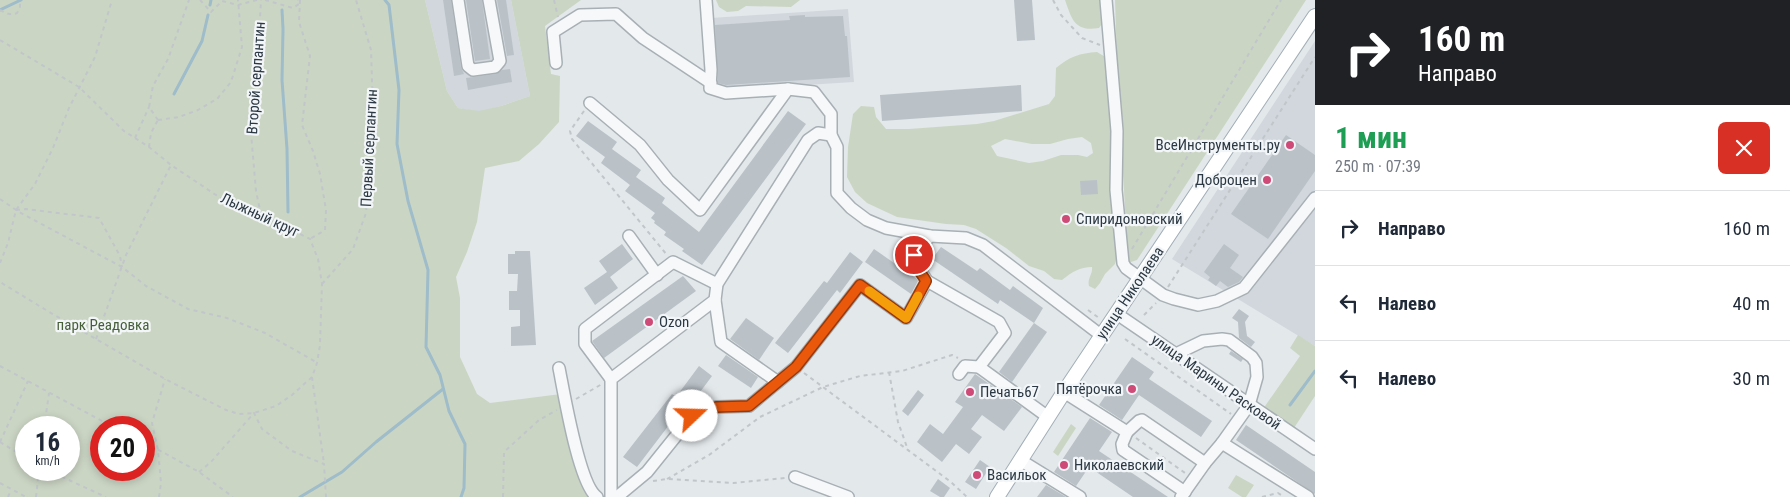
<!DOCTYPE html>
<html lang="ru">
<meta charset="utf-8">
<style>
:root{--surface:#fff;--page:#f2f2f3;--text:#1f2937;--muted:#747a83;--line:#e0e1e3}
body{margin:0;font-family:"Roboto Condensed",sans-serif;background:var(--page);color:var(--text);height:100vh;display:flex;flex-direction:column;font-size:19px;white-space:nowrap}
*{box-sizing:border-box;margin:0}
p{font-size:16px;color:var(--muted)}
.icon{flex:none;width:28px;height:28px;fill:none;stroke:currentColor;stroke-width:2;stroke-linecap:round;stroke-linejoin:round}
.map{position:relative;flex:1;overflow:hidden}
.side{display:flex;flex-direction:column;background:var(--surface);width:475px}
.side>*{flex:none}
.guide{background:#202124;color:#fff;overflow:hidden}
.speed{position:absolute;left:15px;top:416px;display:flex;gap:10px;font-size:25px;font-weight:700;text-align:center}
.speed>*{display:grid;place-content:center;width:65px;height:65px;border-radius:50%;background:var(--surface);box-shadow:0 2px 8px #0003;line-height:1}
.speed small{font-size:12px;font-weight:400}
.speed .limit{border:8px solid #d22;background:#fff;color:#111}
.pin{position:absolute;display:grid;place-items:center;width:42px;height:42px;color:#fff;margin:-21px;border:2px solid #fff;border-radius:50%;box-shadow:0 1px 5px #0007}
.me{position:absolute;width:55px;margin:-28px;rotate:69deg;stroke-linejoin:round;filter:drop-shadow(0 0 4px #0008)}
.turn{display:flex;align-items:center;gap:18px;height:105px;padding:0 20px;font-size:22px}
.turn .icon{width:65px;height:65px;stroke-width:2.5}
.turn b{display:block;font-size:35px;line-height:42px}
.round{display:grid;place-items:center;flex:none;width:52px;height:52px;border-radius:8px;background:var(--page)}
.head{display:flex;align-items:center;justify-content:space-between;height:85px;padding:0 20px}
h1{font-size:30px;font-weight:700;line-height:38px;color:#1e9e55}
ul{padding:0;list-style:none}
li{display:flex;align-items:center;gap:15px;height:75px;padding:0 20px;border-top:1px solid var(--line)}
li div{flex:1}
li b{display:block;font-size:19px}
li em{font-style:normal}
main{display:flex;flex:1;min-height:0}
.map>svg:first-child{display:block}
.built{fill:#d1d7dd}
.green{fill:#cbd5c4;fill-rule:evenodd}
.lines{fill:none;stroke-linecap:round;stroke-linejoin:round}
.stream{stroke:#9ebcca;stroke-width:3}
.building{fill:#bac2c8}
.minor-casing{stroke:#a8b0b5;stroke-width:14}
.major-casing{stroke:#a2aeb7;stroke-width:16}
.path{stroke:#c1c6ca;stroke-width:2;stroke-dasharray:4 4;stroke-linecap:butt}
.minor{stroke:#f6f8f9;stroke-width:11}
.major{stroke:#fff;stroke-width:14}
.route-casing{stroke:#983908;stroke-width:12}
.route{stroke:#ea580c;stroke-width:9}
.slow{stroke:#f59e0b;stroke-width:9}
.poi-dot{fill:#ce4a77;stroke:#f3f6f8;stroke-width:2}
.labels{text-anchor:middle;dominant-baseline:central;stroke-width:4.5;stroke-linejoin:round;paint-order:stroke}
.street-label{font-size:15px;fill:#2b3843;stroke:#f3f6f8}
.poi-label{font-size:15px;fill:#2b3843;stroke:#f3f6f8;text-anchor:start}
.park-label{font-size:15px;fill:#475f38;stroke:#f3f6f8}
</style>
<main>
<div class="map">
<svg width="1315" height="497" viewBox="0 0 1315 497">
<rect width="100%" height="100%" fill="#e3e8eb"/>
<g class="built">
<polygon points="425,0 511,0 530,96 501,106 479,112 458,108 447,91"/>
<polygon points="848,9 854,82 727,90 714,87 711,18"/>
<polygon points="1315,41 1315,346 1172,259"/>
</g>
<g class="green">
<path d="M0 0H425L447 91 458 108 479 111 501 106 530 96 511 0H581L545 26 551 74 560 76 559 122 539 144 519 161 485 168 477 222 467 252 456 277 460 298V357L477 394 490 403 561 394 590 497H0ZM26 428H69V470H26ZM101 428H144V470H101Z"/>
<polygon points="716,0 800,0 791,7 746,6 738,11 727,12 719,7"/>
<path d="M1065 0H1103L1104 21 1099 28C1075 32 1072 20 1065 0Z"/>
<polygon points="1115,0 1306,0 1137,260 1128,263 1117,63"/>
<path d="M1097 52 1107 58 1112 130V198L1114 229 1118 252 1115 264 1105 274 1100 283 1095 289 1089 286C1087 279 1093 274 1092 267 1080 267 1072 272 1062 280L1054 279 1044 271 1029 266 1006 248 976 229 964 225 946 224 897 217 867 203 855 192 847 177 848 147 853 114 861 106 874 107 876 117 886 129H909L977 124 994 121 1049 104 1055 96 1056 68C1069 57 1080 53 1097 52ZM1082 137 1091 143 1093 153 1087 157 1078 155H1061L1043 161 1029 163 997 156 991 146 1005 139 1032 144H1050L1068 139Z"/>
<polygon points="1298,335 1315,346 1315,396 1294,428 1263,409 1300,356 1290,348"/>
<polygon points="1071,424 1076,428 1058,456 1053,452"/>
<polygon points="1236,475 1254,485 1246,497 1242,497 1228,488"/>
</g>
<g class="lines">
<g class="stream">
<polyline points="385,0 389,5 399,90 397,144 408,201 428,270 426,347 440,375 449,411 465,444 464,488 461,497"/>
<polyline points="210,5 211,0"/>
<polyline points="0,10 21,0"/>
<polyline points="282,10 283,29 282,80 287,149 288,212"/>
<polyline points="174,94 202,41 208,15"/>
<polyline points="1290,405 1315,371"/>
<polyline points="300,497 342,472 376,442 443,389"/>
</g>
</g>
<g class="building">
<polygon points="443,0 451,0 461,67 464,74 454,76"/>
<polygon points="466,0 482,0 490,59 475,61"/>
<polygon points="497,0 506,0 514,55 507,56"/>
<polygon points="1014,0 1032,0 1035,40 1017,41"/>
<polygon points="805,15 805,17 843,16 845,36 847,36 850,77 726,85 718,83 715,25 790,20 789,16"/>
<polygon points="510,69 512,82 468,90 466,78 496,74 502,70"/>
<polygon points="1021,85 1022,111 882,121 880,95"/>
<polygon points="788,111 806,124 702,265 682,251 684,249 664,235 666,232 654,223 655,221 651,218 655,213 625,191 630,185 601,163 605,157 576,136 588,121 617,142 612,149 641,170 636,177 665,198 662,203 699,232"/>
<polygon points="1286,135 1315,155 1315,171 1268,239 1231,214"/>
<polygon points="1097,180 1098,194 1081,195 1080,181"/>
<polygon points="622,244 633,259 610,277 618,288 595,305 584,288 607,272 599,261"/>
<polygon points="1224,244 1239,255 1230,268 1243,277 1239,282 1228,287 1220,281 1216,286 1208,280 1210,277 1204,272"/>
<polygon points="941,247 977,271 980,268 1010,290 1013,286 1043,308 1034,323 1000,300 998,304 932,259"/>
<polygon points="874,249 917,279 918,281 911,294 865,262"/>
<polygon points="515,251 530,251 536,345 511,346 511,327 520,326 520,310 509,310 509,291 517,291 518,274 508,274 508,254 515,254"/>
<polygon points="850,252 863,262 840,293 837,290 788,353 775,343 824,281 827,283"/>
<polygon points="683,276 696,291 604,358 592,341"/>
<polygon points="1239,309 1249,316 1245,322 1247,336 1255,342 1251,347 1239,338 1238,322 1232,318"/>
<polygon points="746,318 774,338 759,360 730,339"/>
<polygon points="1034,323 1047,332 1012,382 999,372"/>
<polygon points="1231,351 1243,359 1241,362 1229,354"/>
<polygon points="726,355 758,377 751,388 718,366"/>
<polygon points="1132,357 1154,372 1149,379 1212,421 1201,437 1139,395 1122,420 1099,405"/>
<polygon points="699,366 712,376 689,407 685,404 637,467 623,457 672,394 676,397"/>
<polygon points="975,374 1022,407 1004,431 982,415 971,429 982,437 969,454 956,444 942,462 917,442 930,424 943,434 963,407 955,402"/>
<polygon points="918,390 924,395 908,416 902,411"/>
<polygon points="1090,418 1112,432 1099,451 1168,497 1133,497 1089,467 1076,486 1054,472"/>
<polygon points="1246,425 1315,472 1315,494 1236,440"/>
<polygon points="980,460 990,467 976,489 965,482"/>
<polygon points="938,479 950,488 944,497 940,497 930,491"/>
<polygon points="1046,485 1066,497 1037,497"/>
</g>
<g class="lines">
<g class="minor-casing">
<g id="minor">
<polyline points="458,0 468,66 473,70 495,67 500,61 489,0"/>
<polyline points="706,0 711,70 710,88 726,93 788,89 814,92 831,114 831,135 837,147 837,193 851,208 867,220 886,228 930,236 966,238 983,245 1102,336"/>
<polyline points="1106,0 1117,131 1116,190 1123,263 1126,268 1163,295 1174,299 1198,305 1217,301 1244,288 1315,198"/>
<polyline points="556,63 553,32 580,15 616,14 643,38 711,83"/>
<polyline points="590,103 640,145 668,180 700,210 788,89"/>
<polyline points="629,236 657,275"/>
<polyline points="927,281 999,322 1005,333 979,367 1048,417"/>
<polyline points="715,300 721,342 778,382"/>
<polyline points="1117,314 1315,449"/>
<polyline points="1176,354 1203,341 1222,339 1229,340 1252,357 1256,363 1257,377 1249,405 1222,443 1308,497"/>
<path d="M559 368C564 393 579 485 597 497"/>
<polyline points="959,374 965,366 979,367"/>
<polyline points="611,379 585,344 585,329 673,262 717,284"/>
<polyline points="1064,392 1127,432 1122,444 1123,450 1185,492"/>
<polyline points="1127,432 1139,421 1142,420 1205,463"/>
<polyline points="1020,460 1080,497"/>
<polyline points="795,477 848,497"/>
<polyline points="611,497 611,379 715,300 717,284 808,140 818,133 831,135"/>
<polyline points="617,497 647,472 692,416 716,407 749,406 796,367 860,285 906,318 927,281 913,259 917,250 930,236"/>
<polyline points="1181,497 1205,463 1222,443"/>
</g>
</g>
<g class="major-casing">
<polyline id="major" points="997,497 1064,392 1315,16"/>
</g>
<g class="path">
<polyline points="200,0 211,12 222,1 238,5 257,0"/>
<polyline points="265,0 293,8 299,4 298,0"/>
<polyline points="300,0 299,22 310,56 302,125 313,151 320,174 326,210 325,230 310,239"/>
<polyline points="554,0 558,17"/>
<polyline points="1053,0 1061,15 1082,38 1100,45"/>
<path d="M0 10C6 13 10 16 17 13L20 8V0"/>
<polyline points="0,40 79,87 124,131 149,147 171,165 222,199 261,215 310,239 318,259 322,284 320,345 317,363 312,377 292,395 276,406 254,413 239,414 226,410 165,379 46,310 0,282"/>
<polyline points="584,111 570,131 572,139 667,255"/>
<polyline points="158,120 179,117 198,110 217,99 231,82 242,47 238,0"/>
<polyline points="158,120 149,107 153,86 168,59 189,0"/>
<polyline points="135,138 149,107"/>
<polyline points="149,147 151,133 158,120"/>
<polyline points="0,199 19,212 122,267 146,286 188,309 227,318 265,333 316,362"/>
<polyline points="16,210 26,209 99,218 120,256 122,267"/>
<polyline points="261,215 256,191 250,122 258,55 261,0"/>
<polyline points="1132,249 1281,0"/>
<polyline points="0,263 8,243 16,210 35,184 53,148 69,108 95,57 112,0"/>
<polyline points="322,284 353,249 366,213 373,111 371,50 356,0"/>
<polyline points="1168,287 1315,57"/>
<polyline points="1088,310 1099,318"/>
<polyline points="1144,315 1156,303"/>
<polyline points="96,339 126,255 171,165"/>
<polyline points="1125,339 1231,414"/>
<polyline points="0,366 115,428"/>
<polyline points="889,372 898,422 908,450"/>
<polyline points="804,373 951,482 967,497"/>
<polyline points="312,377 324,464"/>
<polyline points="576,399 602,384"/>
<polyline points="44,428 49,393"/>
<polyline points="1136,438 1185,473"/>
<polyline points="0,442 28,381"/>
<polyline points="0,442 26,458"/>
<polyline points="144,442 199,472 233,497"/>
<polyline points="47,470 106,497"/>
<polyline points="199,472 211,462 254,413 262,429 292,451 324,464 326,497"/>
<polyline points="667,479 709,455 760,417 823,387 860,376 902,371 952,355 958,358"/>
<polyline points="653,481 667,479 733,483 785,478"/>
<polyline points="0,483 26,497"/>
<polyline points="8,497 11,490"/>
<polyline points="36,497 39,470"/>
<polyline points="159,497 161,483 158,450 152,423 165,379"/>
<polyline points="503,497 504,452 539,420 557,410"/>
<polyline points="1262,497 1278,493 1284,497"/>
</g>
<use href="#minor" class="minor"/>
<use href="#major" class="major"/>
</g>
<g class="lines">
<g class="route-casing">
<path id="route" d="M692 416 716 407 749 406 796 367 860 285 906 318 926 281C922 274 913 264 914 255"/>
</g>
<use href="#route" class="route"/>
<polyline class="slow" points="869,291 906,318 918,296"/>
</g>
<g class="poi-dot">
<circle cx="1290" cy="145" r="5"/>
<circle cx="1267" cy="180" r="5"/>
<circle cx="1066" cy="219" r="5"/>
<circle cx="649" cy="322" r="5"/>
<circle cx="1132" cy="389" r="5"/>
<circle cx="970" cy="392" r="5"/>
<circle cx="1064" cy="465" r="5"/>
<circle cx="977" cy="475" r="5"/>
</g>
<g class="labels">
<g class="street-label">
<text transform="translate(256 78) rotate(-86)">Второй серпантин</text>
<text transform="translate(369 148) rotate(-87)">Первый серпантин</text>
<text transform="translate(260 215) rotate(25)">Лыжный круг</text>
<text transform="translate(1130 293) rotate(-56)">улица Николаева</text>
<text transform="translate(1216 382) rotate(35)">улица Марины Расковой</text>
</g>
<g class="poi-label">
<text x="1280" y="145" text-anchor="end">ВсеИнструменты.ру</text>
<text x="1257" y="180" text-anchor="end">Доброцен</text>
<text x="1076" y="219">Спиридоновский</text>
<text x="659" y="322">Ozon</text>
<text x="1122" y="389" text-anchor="end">Пятёрочка</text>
<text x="980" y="392">Печать67</text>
<text x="1074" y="465">Николаевский</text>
<text x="987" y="475">Васильок</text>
</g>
<g class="park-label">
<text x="103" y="325">парк Реадовка</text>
</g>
</g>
</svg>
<div class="speed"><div>16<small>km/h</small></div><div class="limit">20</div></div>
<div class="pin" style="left:914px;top:255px;background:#d93025"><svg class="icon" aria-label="arrive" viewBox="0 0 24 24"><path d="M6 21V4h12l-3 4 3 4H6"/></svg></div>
<svg class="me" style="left:692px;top:416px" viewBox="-20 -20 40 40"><circle r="19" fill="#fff"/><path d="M0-13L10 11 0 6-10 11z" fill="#ea580c"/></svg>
</div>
<section class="side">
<div class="guide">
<div class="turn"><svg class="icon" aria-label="right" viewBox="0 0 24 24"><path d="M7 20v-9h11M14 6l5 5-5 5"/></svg><div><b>160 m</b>Направо</div></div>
</div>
<div class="head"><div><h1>1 мин</h1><p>250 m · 07:39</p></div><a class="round" style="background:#d93025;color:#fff"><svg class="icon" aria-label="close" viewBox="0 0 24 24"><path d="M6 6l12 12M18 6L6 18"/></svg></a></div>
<ul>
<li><svg class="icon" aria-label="right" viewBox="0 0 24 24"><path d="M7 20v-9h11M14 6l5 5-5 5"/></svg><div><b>Направо</b></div><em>160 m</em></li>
<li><svg class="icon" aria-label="left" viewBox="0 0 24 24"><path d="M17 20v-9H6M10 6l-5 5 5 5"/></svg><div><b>Налево</b></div><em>40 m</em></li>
<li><svg class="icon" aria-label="left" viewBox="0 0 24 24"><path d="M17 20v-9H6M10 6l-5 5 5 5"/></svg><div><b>Налево</b></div><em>30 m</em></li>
</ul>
</section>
</main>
